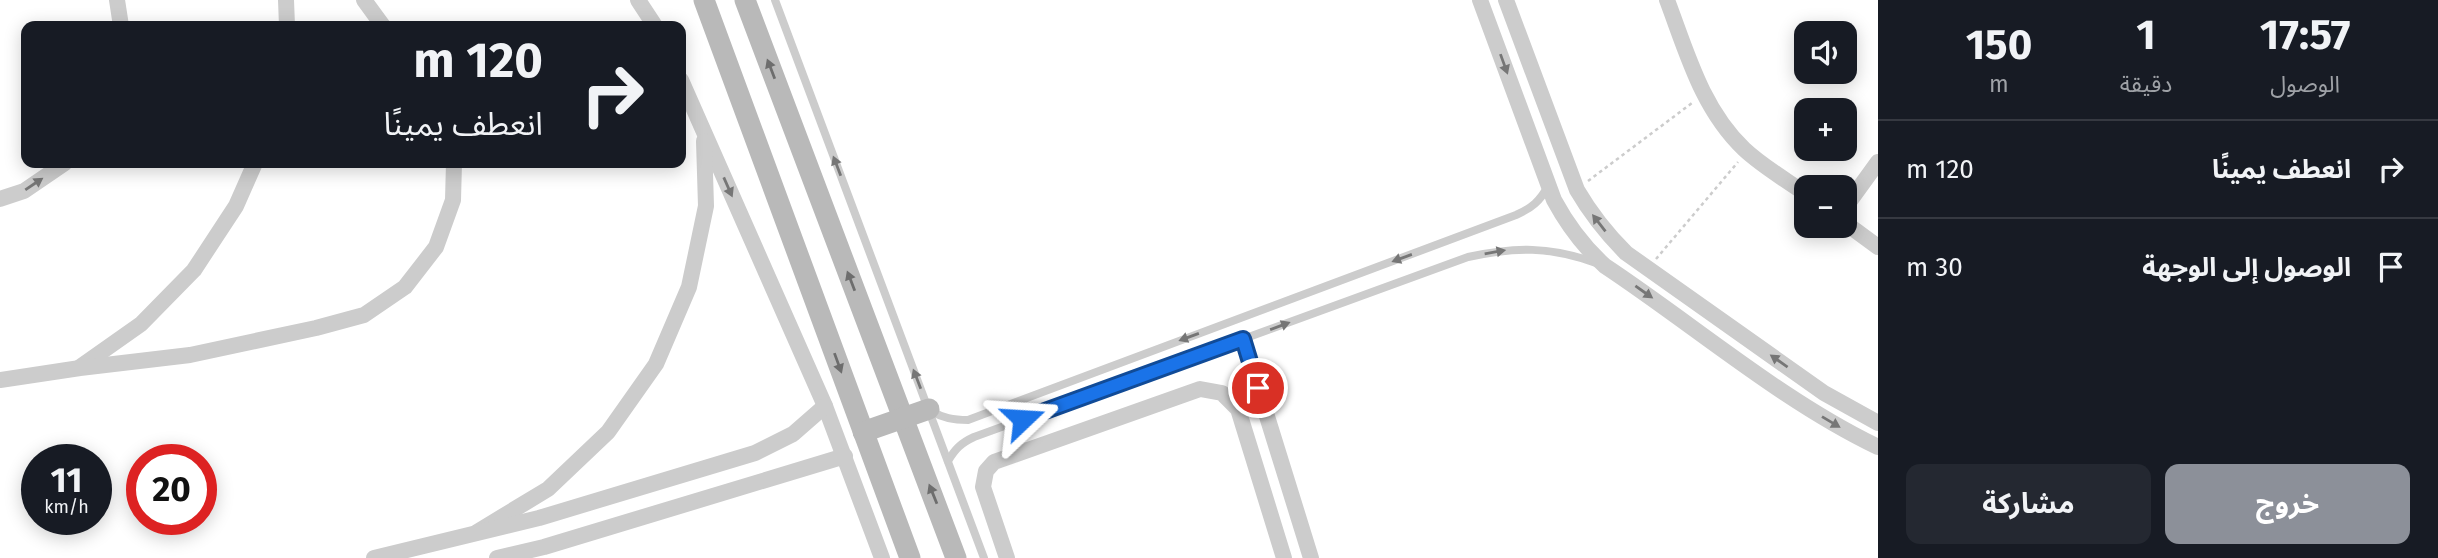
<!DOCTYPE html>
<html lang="ar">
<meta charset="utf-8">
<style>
:root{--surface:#171b24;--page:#242831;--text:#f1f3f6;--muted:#9ea1a6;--line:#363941;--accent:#8c9099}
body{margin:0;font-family:"Fira Sans","Noto Sans Arabic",sans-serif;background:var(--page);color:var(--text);direction:rtl;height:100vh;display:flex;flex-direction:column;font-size:26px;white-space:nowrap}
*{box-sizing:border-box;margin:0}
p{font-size:23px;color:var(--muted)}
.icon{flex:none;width:38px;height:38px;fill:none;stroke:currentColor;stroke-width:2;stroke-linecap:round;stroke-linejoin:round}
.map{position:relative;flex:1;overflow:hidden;direction:ltr}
.sheet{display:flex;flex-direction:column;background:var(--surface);width:560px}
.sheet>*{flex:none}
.banner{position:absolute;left:21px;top:21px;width:665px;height:147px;border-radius:14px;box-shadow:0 4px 18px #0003;direction:rtl;background:#171b24;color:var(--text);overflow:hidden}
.controls{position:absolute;left:1794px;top:21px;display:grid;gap:14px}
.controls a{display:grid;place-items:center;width:63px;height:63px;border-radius:14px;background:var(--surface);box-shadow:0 4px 18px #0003;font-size:35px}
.speed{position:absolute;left:21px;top:444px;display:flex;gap:14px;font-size:35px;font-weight:700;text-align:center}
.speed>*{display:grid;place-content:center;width:91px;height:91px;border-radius:50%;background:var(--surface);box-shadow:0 4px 18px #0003;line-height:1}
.speed small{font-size:18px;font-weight:400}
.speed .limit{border:10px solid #d22;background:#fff;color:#111}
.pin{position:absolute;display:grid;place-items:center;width:60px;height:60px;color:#fff;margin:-30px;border:4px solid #fff;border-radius:50%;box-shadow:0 2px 7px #0007}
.me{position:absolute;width:77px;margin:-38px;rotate:70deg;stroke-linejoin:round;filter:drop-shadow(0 0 5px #0008)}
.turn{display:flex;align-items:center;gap:24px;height:147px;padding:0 28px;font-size:32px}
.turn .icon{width:91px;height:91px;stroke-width:2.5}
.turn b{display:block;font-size:49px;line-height:60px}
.eta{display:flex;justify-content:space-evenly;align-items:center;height:119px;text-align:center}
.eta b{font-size:42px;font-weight:700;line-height:49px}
.button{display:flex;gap:14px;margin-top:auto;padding:14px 28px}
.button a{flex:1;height:80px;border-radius:14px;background:var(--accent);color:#fff;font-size:28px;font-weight:700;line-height:80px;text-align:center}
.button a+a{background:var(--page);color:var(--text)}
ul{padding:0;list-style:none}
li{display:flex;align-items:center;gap:21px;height:98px;padding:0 28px;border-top:2px solid var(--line)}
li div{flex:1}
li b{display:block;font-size:26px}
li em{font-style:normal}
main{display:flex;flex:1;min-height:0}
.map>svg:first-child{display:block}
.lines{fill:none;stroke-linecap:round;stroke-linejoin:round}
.path{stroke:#ccc;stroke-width:2.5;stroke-dasharray:3.5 3.5;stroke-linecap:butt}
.lane{stroke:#ccc;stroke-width:8}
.street{stroke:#ccc;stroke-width:16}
.secondary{stroke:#b9b9b9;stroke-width:21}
.oneway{fill:#767676}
.oneway2{fill:#6d6d6d}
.route-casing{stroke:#114b97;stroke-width:18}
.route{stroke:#1a73e8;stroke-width:12}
</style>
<main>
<section class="sheet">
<div class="eta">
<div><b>17:57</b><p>الوصول</p></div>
<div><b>1</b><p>دقيقة</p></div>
<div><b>150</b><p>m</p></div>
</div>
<ul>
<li><svg class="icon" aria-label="right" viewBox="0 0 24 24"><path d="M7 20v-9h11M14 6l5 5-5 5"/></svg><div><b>انعطف يمينًا</b></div><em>120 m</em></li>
<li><svg class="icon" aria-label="arrive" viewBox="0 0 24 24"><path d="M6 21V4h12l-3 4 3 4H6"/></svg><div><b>الوصول إلى الوجهة</b></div><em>30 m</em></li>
</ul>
<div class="button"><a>خروج</a><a>مشاركة</a></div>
</section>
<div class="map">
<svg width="1878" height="558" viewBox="0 0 1878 558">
<rect width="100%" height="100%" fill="#fff"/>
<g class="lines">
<g class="path">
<polyline points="1588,181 1692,103"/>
<polyline points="1656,259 1738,162"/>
</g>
<g class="lane">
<polyline points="775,0 984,558"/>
<path d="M931 411C943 418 953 420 968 420L1516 215C1532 208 1540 201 1548 186"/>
<path d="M948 461C955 449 961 443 974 437L1468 257C1515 247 1550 246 1596 263"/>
</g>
<g class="street">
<polyline points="117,0 121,26"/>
<polyline points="286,0 287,26"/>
<polyline points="364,0 383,26"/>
<polyline points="638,0 655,26"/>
<path d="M1480 0 1554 200C1568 226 1583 246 1605 266 1694 325 1782 401 1878 447"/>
<path d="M1506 0 1577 190C1591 214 1606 233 1626 253L1824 393 1878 423"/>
<path d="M1667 0C1687 53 1702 109 1744 149 1762 166 1786 180 1806 194"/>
<polyline points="681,80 825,406 882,558"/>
<polyline points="0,199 24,191 65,163"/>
<polyline points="1844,209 1878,162"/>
<polyline points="1844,222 1878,247"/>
<polyline points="1243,339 1311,558"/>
<polyline points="80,367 141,324 194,270 236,206 255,163"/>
<polyline points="0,380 80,368 190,355 316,328 364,315 405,287 436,247 453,200 454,163"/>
<polyline points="477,532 548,489 608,432 656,364 689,287 706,206 704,141"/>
<polyline points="374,558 539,518 755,453 793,434 825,406"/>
<polyline points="497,558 544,547 845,456"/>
<polyline points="1007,558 983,487 986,471 994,462 1200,389 1222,393 1238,409 1284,558"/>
</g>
<g class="secondary">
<polyline points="704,0 910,558"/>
<polyline points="745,0 956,558"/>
<polyline points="863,432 929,409"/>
</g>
</g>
<defs><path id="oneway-solid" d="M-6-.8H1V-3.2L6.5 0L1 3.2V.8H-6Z" transform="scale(1.75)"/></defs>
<g class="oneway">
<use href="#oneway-solid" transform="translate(1504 64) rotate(70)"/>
<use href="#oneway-solid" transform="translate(837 166) rotate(-111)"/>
<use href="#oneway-solid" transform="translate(34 184) rotate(-34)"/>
<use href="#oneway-solid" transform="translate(728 187) rotate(66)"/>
<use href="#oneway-solid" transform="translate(1599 223) rotate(-128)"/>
<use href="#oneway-solid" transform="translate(1495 252) rotate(-10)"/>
<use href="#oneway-solid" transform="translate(1402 258) rotate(160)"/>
<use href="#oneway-solid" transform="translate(1644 292) rotate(35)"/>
<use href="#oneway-solid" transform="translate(1280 326) rotate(-20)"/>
<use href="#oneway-solid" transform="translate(1189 337) rotate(160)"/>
<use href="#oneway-solid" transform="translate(1779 361) rotate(-145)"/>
<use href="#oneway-solid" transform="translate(917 379) rotate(-111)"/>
<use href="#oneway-solid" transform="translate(1831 422) rotate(31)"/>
</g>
<g class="oneway2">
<use href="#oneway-solid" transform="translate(771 69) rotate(-111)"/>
<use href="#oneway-solid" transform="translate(851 281) rotate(-111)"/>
<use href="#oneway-solid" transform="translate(838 363) rotate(70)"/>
<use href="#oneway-solid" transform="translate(933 494) rotate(-112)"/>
</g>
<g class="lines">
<g class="route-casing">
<polyline id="route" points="1023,419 1243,339 1258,388"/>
</g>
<use href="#route" class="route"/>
</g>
</svg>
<div class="controls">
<a><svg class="icon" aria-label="sound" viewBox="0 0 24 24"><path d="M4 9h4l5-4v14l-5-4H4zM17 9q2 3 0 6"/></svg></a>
<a>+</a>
<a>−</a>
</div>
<div class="speed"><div>11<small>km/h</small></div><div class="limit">20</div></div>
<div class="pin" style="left:1258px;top:388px;background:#d93025"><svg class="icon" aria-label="arrive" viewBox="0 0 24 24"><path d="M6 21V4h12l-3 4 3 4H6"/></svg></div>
<svg class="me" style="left:1023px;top:419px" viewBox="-20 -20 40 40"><path d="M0-17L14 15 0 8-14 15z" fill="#1a73e8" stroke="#fff" stroke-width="4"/></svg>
<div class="banner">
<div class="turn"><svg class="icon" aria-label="right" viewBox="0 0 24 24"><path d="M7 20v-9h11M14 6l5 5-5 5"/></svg><div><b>120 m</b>انعطف يمينًا</div></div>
</div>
</div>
</main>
